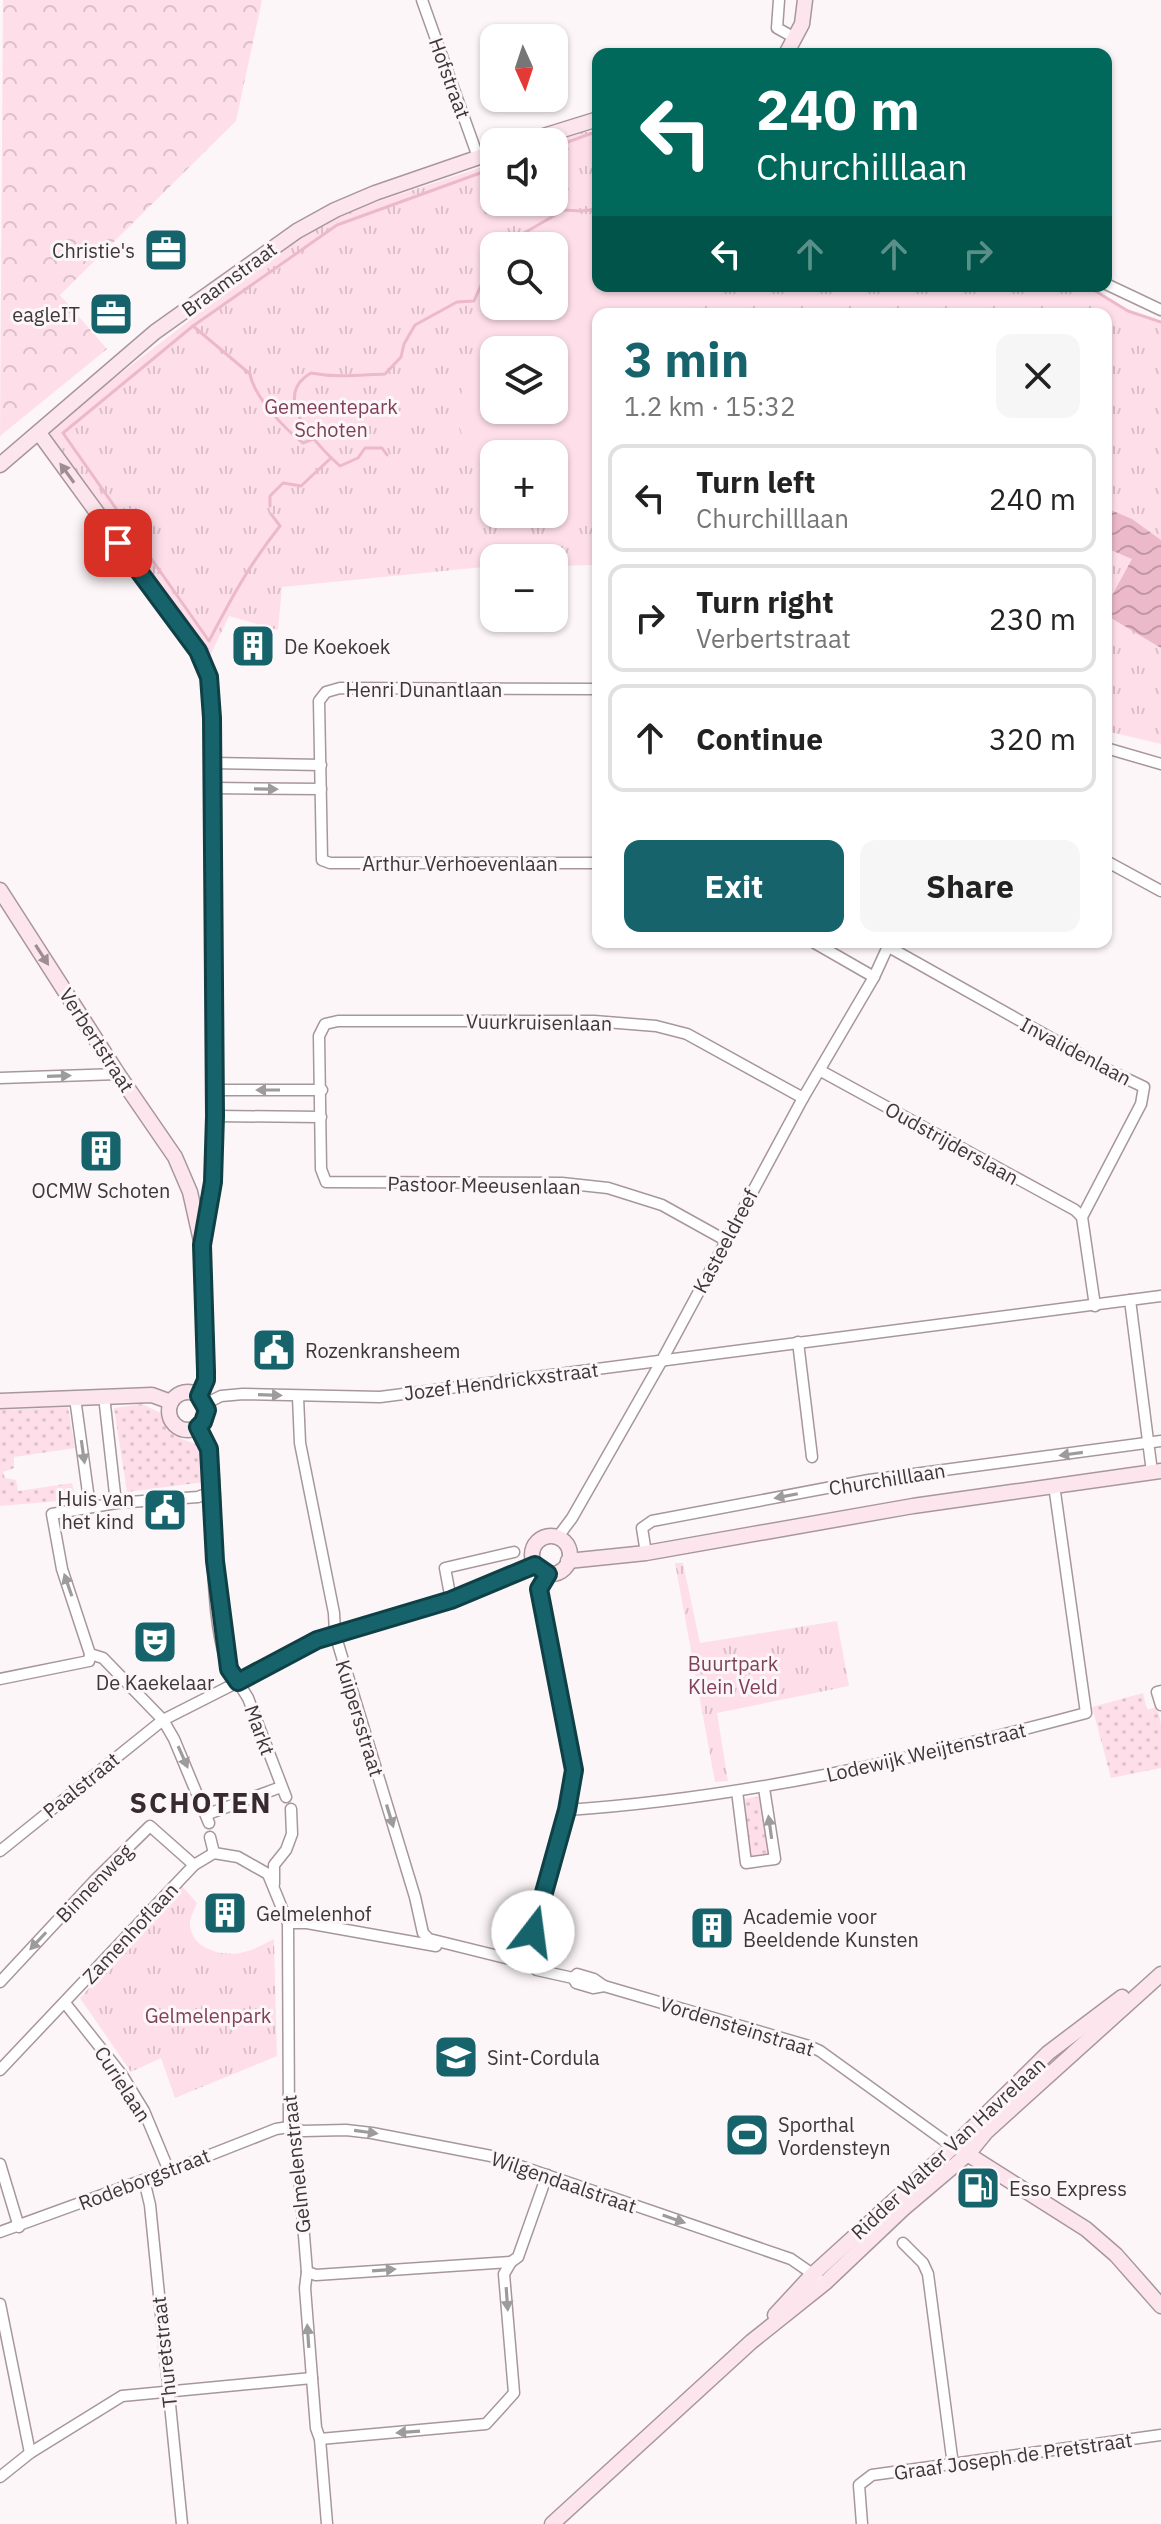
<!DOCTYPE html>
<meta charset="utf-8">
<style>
:root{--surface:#fff;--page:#f6f6f6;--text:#222;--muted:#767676;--line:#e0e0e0;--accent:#16636c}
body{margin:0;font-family:"IBM Plex Sans",sans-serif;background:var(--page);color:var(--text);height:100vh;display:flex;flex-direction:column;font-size:30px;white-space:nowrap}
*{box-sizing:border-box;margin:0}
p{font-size:26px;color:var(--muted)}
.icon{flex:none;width:44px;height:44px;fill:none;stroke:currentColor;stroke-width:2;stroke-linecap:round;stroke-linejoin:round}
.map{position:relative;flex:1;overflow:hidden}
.sheet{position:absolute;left:592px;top:308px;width:520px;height:640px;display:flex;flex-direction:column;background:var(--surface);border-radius:16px;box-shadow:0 2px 6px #0004}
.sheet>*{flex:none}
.guide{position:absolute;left:592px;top:48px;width:520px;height:244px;border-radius:16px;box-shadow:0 2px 6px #0004;background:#00695c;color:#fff;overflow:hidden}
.needle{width:52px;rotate:177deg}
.tools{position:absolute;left:480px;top:24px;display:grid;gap:16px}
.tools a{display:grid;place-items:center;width:88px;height:88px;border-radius:16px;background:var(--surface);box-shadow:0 2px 6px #0004;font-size:40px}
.pin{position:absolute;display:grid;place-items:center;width:68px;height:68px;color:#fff;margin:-34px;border-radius:16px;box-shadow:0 4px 12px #0006}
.me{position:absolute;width:88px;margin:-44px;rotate:15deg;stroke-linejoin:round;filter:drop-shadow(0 0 6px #0008)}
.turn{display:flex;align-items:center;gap:28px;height:168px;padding:0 32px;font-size:36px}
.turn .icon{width:104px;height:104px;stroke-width:2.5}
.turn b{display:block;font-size:56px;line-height:68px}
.lanes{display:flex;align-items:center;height:76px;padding:0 32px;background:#0003;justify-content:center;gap:40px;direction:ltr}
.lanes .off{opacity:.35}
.round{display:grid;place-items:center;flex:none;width:84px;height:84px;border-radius:16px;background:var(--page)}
.headline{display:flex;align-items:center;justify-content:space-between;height:136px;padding:0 32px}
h1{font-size:48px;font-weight:800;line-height:60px;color:var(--accent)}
.primary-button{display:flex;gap:16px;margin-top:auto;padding:16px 32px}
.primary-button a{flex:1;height:92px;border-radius:16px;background:var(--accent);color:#fff;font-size:32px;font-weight:800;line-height:92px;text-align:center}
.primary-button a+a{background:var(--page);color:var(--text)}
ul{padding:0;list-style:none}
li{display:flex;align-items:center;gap:24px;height:108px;margin:0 16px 12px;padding:0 16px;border:4px solid var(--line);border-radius:16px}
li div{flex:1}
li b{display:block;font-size:30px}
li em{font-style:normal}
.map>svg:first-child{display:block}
.grass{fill:url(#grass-dots)}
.forest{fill:url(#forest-crowns)}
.park{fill:url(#park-tufts);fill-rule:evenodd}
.pitch{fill:#fedfe9;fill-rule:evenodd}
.water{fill:url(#water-waves)}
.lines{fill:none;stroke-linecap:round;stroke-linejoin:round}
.stream{stroke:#ecb9ca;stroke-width:3}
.street-casing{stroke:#a7979c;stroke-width:13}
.secondary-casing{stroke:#a7979c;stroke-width:17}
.street{stroke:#fff;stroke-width:10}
.secondary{stroke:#fde5ed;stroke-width:14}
.oneway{fill:#9e8e93}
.oneway2{fill:#9e9b9c}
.route-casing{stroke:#0e4046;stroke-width:20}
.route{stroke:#16636c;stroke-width:14}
.labels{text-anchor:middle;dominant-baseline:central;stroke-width:6;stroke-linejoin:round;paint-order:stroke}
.street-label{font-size:20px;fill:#3e3739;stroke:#fdf6f9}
.poi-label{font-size:20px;fill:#3e3739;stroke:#fdf6f9;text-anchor:start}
.park-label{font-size:20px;fill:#7f4059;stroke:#fdf6f9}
.district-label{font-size:28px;font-weight:bold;letter-spacing:2px;fill:#382b2f;stroke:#fdf6f9}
</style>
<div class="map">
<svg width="1161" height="2524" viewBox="0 0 1161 2524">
<defs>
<pattern id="grass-dots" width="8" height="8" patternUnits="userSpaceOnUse" patternTransform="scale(2)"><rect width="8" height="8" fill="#fedfe9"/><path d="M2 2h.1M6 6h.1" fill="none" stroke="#dbc0c9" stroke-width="1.8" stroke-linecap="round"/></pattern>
<pattern id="forest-crowns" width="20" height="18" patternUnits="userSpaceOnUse" patternTransform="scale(2)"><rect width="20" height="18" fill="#fedfe9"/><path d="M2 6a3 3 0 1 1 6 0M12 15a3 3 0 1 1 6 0" fill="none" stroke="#dbc0c9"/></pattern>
<pattern id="park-tufts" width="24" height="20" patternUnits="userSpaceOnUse" patternTransform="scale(2)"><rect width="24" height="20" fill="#fedfe9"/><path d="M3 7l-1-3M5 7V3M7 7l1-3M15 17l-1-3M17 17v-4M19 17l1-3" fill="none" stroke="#dbc0c9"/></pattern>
<pattern id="water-waves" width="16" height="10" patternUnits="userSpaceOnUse" patternTransform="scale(2)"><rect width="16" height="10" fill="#ecb9ca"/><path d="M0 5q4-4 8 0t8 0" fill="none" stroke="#c197a5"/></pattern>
</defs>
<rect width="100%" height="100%" fill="#fdf6f9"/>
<g class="grass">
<path d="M142 1404 161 1413C167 1434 179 1439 200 1445L205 1482 127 1492 114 1408Z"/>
<polygon points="68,1407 75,1448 14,1457 14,1468 3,1472 5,1478 16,1480 18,1491 72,1483 75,1494 84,1494 84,1499 0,1506 0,1410"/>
<polygon points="1143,1693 1147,1710 1157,1707 1161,1723 1161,1768 1111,1778 1092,1707"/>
<polygon points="762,1796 770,1856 751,1858 743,1799"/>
</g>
<polygon class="forest" points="3,0 262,0 236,121 60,295 107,349 0,436"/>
<g class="park">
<path d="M583 132H598V286H1083L1128 311 1161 323V744L1106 731V314H598V565L554 566V558H494V566L282 587 278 630 229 616 210 656 47 430 276 254 343 213 494 163V202H554V142ZM494 246H554V306H494ZM494 350H554V410H494ZM494 454H554V514H494Z"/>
<polygon points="675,1563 683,1563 700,1643 837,1621 849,1686 717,1713 728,1781 715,1782"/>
<path d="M182 1886 197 1903C195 1908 191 1916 190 1921 188 1948 223 1958 244 1952 254 1950 264 1944 274 1939L277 2056 175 2098 161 2058 131 2072 80 1998Z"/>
</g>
<path class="pitch" d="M593 217 598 218V286H695L692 314H598V507L561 514 554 512V454H494V491L475 477 460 428 462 386 494 281V306H554V246H526L548 227ZM494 350H554V410H494Z"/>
<polygon class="water" points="1106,508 1132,519 1161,540 1161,648 1106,615 1106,601 1110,599 1132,559 1106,548"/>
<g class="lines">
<g class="stream">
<polyline points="554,147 598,131"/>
<polyline points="511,246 524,233 564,210 581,211 598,209"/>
<polyline points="1087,286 1128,311 1161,322"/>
<path d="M193 326 250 374C254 397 285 429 303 443L313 439"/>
<path d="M387 455 382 448H365L358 458 340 466C317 445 269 397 311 373 337 378 359 375 385 374L401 357 404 344 415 325 457 302 474 301 489 267 494 262"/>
<polyline points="270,506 270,496 283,483 301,486 331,458"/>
<path d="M271 514 280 526C249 565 232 597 209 641L63 433 193 326 337 225 494 168"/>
</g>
<g class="street-casing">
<g id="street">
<polyline points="422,0 478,157"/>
<polyline points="779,0 777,28 795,38"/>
<polyline points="1106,284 1161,310"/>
<polyline points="598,689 340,688 326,692 319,701 322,860 330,863 598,863"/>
<polyline points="1106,748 1161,764"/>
<polyline points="211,763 321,765"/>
<polyline points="211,788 321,789"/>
<polyline points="1106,861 1161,891"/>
<polyline points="813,942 874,977"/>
<polyline points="887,946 1108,1070 1144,1087 1141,1104 1082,1217 1095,1306"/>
<polyline points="821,1071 1075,1210 1082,1217"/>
<polyline points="0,1078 118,1074"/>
<polyline points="214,1090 322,1090"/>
<polyline points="215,1116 321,1117"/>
<polyline points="725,1240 662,1205 608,1188 562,1183 326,1182 321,1169 319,1036 325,1024 338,1021 594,1021 656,1026 687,1034 803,1098"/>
<polyline points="1130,1300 1152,1472"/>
<polyline points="798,1342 812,1457"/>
<polyline points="104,1396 116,1503"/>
<polyline points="298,1397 300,1443 334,1613 335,1634 415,1897 423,1933 429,1939 514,1960 524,1958 527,1954 567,1810 574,1770 539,1589 548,1574"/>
<polyline points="75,1398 90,1507"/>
<polyline points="205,1404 221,1396 243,1394 380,1397 1161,1296"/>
<polyline points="557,1538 572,1518 661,1362 803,1098 874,977 890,942"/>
<polyline points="646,1553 642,1528 652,1521 869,1480 1161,1441"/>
<polyline points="451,1600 445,1568 514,1552"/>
<polyline points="90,1654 62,1569 52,1514 116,1503 198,1497 213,1491"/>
<polyline points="90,1654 103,1658 163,1720 174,1739 209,1823"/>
<polyline points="0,1679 89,1661 90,1654"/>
<polyline points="1161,1691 1157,1692 1161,1705"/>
<polyline points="737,1791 746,1863 775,1859 764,1788"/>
<path d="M567 1810C745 1798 914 1759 1086 1713L1054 1485"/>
<polyline points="208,1814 281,1787"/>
<polyline points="210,1837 214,1853"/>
<polyline points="0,1851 163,1720 238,1682 248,1698 286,1797"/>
<polyline points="274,1884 274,1865 286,1850 292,1834 291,1809"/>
<polyline points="288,1923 307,1923 436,1946"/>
<polyline points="519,1962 525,1962 537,1970 573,1978 576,1983 593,1988 604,1986 809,2046 820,2051 953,2147"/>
<polyline points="573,1978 577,1974 594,1979 604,1986"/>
<polyline points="0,1982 96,1879 150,1826 194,1865"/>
<polyline points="65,2003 122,2075 144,2111 169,2171"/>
<polyline points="0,2070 194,1865 214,1853 238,1857 268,1874 288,1923 289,2127 296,2140 297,2150 307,2272 305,2288 312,2378 316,2428 320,2439 327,2524"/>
<polyline points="0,2164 19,2227"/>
<polyline points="144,2180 150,2205 182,2524"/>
<polyline points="0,2232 187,2164 276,2129 289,2127 303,2131 346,2130 372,2133 491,2156 791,2259 817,2277"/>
<polyline points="903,2243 923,2263 928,2274 953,2465"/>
<polyline points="307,2272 316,2275 511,2262"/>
<polyline points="0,2304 30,2453"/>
<polyline points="320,2439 486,2424 514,2393 504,2274 511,2262 518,2257 547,2175"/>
<polyline points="0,2477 30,2453 122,2396 312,2378"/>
<polyline points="862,2524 859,2485 872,2475 1161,2435"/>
</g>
</g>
<g class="secondary-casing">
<g id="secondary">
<polyline points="786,54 802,24 805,0"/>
<polyline points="524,142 598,119"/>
<polyline points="39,433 198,651 209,677 212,718 215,1116 213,1182 202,1245 206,1371 206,1380 199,1396"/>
<polyline points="0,465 155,332 297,231 335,210 375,193 494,152"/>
<polyline points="0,890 118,1074 175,1157 190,1192 201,1241"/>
<circle cx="188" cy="1411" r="19"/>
<polyline points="0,1401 152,1395 171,1402"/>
<path d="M198 1427C213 1450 212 1479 213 1505 215 1551 213 1646 238 1682L317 1640 451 1600 535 1565"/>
<circle cx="551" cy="1555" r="19"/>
<polyline points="568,1561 646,1553 913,1506 1161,1471"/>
<polyline points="961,2150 1086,2229 1116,2255 1161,2306"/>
<polyline points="775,2315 812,2275 953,2147 1048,2053 1122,1997"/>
<polyline points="552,2524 751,2342 826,2282 903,2209 969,2153 986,2132 1161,1974"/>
</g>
</g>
<use href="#street" class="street"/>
<use href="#secondary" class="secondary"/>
</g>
<defs><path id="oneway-solid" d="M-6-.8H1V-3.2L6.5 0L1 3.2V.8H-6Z" transform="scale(2)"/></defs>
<g class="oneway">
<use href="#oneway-solid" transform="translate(67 473) rotate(-126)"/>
<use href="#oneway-solid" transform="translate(42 955) rotate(57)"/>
</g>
<g class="oneway2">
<use href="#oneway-solid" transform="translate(266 789) rotate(1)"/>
<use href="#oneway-solid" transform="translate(59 1076) rotate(-2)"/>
<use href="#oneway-solid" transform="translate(268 1090) rotate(-180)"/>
<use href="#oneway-solid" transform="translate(270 1395) rotate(2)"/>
<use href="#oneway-solid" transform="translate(83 1452) rotate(82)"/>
<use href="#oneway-solid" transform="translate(1071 1454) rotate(172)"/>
<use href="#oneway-solid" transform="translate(786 1496) rotate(169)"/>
<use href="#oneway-solid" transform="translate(68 1585) rotate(-109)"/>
<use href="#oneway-solid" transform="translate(183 1757) rotate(66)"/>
<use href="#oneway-solid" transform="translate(390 1816) rotate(73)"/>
<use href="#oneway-solid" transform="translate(770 1827) rotate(-98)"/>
<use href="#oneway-solid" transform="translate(38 1941) rotate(133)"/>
<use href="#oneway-solid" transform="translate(366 2132) rotate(8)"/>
<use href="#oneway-solid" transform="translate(674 2219) rotate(19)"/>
<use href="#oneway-solid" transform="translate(384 2270) rotate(-4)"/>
<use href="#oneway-solid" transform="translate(507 2299) rotate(86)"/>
<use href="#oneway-solid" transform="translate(308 2336) rotate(-94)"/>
<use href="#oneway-solid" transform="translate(408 2432) rotate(176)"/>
</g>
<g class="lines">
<g class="route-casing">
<polyline id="route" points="118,543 198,651 209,677 212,718 215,1116 213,1182 202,1245 206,1371 206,1380 199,1396 207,1410 203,1422 198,1427 209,1449 215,1561 229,1669 238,1682 317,1640 451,1600 535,1565 548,1574 539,1589 574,1770 567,1810 533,1932"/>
</g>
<use href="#route" class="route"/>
</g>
<defs>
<g id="office-square" transform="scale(2.3)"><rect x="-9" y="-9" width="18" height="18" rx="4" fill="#16636c" stroke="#fdf6f9"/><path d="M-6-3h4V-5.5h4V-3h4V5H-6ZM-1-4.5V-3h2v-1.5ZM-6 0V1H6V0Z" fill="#fff"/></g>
<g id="building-square" transform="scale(2.3)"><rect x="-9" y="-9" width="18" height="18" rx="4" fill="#16636c" stroke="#fdf6f9"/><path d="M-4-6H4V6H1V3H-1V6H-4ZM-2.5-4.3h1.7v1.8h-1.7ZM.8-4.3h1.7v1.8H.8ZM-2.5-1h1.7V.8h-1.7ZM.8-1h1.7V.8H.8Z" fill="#fff"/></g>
<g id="civic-square" transform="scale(2.3)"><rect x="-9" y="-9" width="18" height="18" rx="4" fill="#16636c" stroke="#fdf6f9"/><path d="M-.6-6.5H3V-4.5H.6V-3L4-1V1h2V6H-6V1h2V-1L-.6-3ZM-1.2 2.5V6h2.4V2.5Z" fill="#fff"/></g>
<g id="theatre-square" transform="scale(2.3)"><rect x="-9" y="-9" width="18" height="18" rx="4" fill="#16636c" stroke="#fdf6f9"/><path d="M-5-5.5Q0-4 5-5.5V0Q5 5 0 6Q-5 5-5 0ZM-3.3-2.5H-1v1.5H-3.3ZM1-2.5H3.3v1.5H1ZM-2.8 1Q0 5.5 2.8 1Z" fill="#fff"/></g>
<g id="school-square" transform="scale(2.3)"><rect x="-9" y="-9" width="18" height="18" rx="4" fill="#16636c" stroke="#fdf6f9"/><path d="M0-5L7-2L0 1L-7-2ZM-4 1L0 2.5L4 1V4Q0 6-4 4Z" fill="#fff"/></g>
<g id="stadium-square" transform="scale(2.3)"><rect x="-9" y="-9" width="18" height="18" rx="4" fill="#16636c" stroke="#fdf6f9"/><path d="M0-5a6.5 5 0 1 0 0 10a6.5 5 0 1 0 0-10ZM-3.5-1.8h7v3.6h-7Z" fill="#fff"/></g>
<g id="fuel-square" transform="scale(2.3)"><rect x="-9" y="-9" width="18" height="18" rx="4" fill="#16636c" stroke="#fdf6f9"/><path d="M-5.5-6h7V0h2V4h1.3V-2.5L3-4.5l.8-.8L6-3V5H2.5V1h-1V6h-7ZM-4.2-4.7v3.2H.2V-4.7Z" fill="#fff"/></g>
</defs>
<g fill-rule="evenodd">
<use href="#office-square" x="166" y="250"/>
<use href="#office-square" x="111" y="314"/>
<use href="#building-square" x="253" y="646"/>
<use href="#building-square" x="101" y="1151"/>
<use href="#civic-square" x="274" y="1350"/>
<use href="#civic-square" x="165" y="1510"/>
<use href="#theatre-square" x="155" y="1642"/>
<use href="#building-square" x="225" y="1913"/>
<use href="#building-square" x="712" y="1928"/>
<use href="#school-square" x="456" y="2057"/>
<use href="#stadium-square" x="747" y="2135"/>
<use href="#fuel-square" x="978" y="2188"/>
</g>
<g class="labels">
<g class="street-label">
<text transform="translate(450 78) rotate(70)">Hofstraat</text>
<text transform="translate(229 279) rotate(-36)">Braamstraat</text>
<text x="424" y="689">Henri Dunantlaan</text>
<text x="460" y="863">Arthur Verhoevenlaan</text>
<text transform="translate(539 1022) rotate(1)">Vuurkruisenlaan</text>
<text transform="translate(97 1040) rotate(57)">Verbertstraat</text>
<text transform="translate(1076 1051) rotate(28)">Invalidenlaan</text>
<text transform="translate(952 1143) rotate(29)">Oudstrijderslaan</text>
<text transform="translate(484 1185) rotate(1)">Pastoor Meeusenlaan</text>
<text transform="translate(725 1241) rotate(-62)">Kasteeldreef</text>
<text transform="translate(501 1381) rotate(-7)">Jozef Hendrickxstraat</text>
<text transform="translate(887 1479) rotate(-9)">Churchilllaan</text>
<text transform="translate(360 1718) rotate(73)">Kuipersstraat</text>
<text transform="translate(260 1730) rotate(70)">Markt</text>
<text transform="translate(926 1752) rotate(-13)">Lodewijk Weijtenstraat</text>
<text transform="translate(81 1785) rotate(-39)">Paalstraat</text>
<text transform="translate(94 1883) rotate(-46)">Binnenweg</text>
<text transform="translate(130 1933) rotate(-47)">Zamenhoflaan</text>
<text transform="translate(737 2026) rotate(17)">Vordensteinstraat</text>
<text transform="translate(123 2084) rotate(57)">Curielaan</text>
<text transform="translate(948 2148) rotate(-43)">Ridder Walter Van Havrelaan</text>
<text transform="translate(296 2164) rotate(-96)">Gelmelenstraat</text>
<text transform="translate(144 2179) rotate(-21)">Rodeborgstraat</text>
<text transform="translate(564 2182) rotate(19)">Wilgendaalstraat</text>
<text transform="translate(164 2352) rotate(-96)">Thuretstraat</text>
<text transform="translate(1013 2456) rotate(-8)">Graaf Joseph de Pretstraat</text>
</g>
<g class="poi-label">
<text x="135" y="250" text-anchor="end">Christie's</text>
<text x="80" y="314" text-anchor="end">eagleIT</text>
<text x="284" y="646">De Koekoek</text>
<text x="101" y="1190" text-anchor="middle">OCMW Schoten</text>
<text x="305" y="1350">Rozenkransheem</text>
<text x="134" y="1498" text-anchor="end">Huis van<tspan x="134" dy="23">het kind</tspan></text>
<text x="155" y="1682" text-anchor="middle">De Kaekelaar</text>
<text x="256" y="1913">Gelmelenhof</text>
<text x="743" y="1916">Academie voor<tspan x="743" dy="23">Beeldende Kunsten</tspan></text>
<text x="487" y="2057">Sint-Cordula</text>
<text x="778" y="2124">Sporthal<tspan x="778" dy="23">Vordensteyn</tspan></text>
<text x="1009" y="2188">Esso Express</text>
</g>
<g class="park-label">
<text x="331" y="406">Gemeentepark<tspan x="331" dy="23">Schoten</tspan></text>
<text x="733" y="1663">Buurtpark<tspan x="733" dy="23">Klein Veld</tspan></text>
<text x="208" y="2015">Gelmelenpark</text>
</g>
<g class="district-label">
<text x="201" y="1802">SCHOTEN</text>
</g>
</g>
</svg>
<div class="tools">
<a><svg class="needle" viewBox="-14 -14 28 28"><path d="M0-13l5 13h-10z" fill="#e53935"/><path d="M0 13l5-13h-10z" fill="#767676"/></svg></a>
<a><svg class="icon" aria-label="sound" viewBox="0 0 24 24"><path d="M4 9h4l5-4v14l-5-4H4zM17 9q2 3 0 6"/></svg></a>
<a><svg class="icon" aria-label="search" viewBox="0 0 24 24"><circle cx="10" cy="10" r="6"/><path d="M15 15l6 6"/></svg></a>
<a><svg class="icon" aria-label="layers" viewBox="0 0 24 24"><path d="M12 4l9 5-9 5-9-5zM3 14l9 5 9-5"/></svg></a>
<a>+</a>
<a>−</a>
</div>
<div class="pin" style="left:118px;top:543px;background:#d93025"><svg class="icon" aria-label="arrive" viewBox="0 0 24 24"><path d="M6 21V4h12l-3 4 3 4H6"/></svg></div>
<svg class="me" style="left:533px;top:1932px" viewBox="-20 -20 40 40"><circle r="19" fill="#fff"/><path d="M0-13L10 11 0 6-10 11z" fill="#16636c"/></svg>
<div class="guide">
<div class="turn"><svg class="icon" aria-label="left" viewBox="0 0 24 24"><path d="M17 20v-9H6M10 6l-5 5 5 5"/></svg><div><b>240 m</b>Churchilllaan</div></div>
<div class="lanes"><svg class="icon" aria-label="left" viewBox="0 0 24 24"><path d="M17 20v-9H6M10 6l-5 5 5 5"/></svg><svg class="icon off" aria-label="ahead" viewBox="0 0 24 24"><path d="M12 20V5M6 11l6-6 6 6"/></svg><svg class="icon off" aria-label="ahead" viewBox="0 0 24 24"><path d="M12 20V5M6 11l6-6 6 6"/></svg><svg class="icon off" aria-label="right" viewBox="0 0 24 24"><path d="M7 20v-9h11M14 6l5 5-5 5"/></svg></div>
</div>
<section class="sheet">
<div class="headline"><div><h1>3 min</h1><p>1.2 km · 15:32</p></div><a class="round"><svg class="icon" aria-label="close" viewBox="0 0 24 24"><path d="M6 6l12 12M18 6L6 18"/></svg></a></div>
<ul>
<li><svg class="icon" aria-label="left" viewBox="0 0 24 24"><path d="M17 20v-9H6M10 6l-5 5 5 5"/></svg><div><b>Turn left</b><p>Churchilllaan</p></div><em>240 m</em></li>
<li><svg class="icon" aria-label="right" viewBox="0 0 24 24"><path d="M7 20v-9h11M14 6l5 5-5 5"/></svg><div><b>Turn right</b><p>Verbertstraat</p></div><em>230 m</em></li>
<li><svg class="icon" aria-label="ahead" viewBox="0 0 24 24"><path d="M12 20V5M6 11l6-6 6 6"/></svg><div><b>Continue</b></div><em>320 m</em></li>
</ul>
<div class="primary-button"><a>Exit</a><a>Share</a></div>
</section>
</div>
